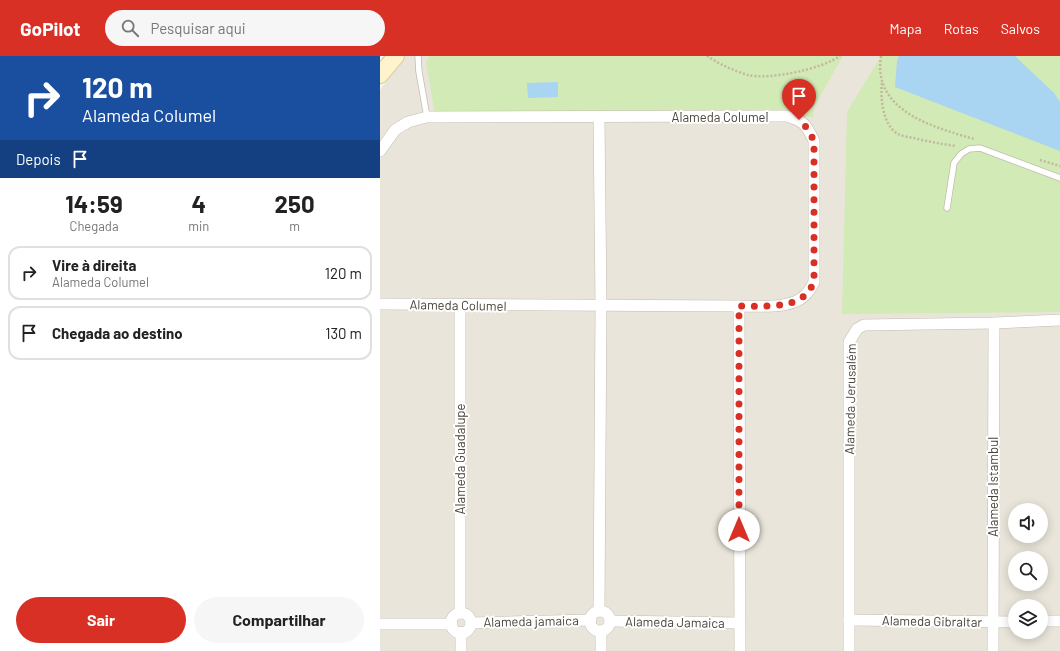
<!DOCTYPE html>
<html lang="pt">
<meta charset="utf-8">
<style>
:root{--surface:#fff;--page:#f6f6f6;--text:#222;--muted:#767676;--line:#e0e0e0;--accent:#d93025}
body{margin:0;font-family:Barlow,sans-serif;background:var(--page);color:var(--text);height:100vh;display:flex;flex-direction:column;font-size:15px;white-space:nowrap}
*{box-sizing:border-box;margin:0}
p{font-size:13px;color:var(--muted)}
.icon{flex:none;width:22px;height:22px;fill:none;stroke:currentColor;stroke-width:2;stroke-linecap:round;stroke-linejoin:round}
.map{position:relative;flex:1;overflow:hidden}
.side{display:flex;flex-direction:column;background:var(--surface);width:380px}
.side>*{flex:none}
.hud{background:#1a4fa0;color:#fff;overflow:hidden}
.fabs{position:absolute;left:628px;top:447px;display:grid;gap:8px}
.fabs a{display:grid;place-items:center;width:40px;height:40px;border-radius:50%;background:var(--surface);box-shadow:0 2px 10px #0003;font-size:20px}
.pin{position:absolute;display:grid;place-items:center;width:34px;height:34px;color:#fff;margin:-41px -17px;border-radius:50% 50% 50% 0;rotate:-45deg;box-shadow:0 0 4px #0007}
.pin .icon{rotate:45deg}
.me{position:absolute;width:44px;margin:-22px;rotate:0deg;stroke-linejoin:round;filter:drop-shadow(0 0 3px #0008)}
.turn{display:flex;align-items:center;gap:14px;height:84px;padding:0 16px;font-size:18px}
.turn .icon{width:52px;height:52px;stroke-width:2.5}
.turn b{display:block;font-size:28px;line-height:34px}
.then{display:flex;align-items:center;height:38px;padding:0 16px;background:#0003;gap:8px;font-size:15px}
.eta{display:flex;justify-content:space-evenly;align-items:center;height:68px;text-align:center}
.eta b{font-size:24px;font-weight:700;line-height:28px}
.primary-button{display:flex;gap:8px;margin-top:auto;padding:8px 16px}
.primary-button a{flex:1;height:46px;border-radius:24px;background:var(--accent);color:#fff;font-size:16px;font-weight:700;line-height:46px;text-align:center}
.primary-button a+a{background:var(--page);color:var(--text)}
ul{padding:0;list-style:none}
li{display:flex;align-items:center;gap:12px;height:54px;margin:0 8px 6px;padding:0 8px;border:2px solid var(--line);border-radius:12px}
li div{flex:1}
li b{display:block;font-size:15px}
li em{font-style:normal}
header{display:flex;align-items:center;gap:24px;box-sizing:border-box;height:56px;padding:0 20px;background:var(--accent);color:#fff}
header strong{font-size:19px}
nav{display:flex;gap:22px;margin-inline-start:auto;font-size:14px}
.search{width:280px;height:36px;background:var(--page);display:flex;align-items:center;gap:10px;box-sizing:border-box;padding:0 14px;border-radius:22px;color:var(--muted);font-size:15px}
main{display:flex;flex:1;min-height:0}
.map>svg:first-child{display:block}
.residential{fill:#eae5da;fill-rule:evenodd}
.green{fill:#d2eab5}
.water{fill:#a9d4f2}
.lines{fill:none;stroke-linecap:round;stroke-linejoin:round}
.service-casing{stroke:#c2bbae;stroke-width:7}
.minor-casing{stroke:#c2bbae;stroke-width:12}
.secondary-casing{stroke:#d6c79b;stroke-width:18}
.path{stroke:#c4b79f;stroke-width:2.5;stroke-dasharray:2 2;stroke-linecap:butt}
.service{stroke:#fff;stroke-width:5.5}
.minor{stroke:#fff;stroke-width:11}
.secondary{stroke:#fff3cd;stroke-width:16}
.route{stroke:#d93025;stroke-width:7;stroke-dasharray:0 12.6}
.labels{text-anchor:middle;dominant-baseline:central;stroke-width:4;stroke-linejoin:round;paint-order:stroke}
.street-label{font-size:13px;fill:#4b4439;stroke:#fff}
</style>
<header>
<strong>GoPilot</strong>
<div class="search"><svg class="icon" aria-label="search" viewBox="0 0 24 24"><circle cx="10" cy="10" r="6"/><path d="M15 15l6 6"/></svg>Pesquisar aqui</div>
<nav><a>Mapa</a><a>Rotas</a><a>Salvos</a></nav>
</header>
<main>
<section class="side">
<div class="hud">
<div class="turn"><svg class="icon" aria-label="right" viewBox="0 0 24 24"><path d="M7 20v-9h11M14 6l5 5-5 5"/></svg><div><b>120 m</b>Alameda Columel</div></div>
<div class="then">Depois<svg class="icon" aria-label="arrive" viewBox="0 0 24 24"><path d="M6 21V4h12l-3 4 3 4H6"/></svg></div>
</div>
<div class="eta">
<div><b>14:59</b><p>Chegada</p></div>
<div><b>4</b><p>min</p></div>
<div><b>250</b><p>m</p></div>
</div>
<ul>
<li><svg class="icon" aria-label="right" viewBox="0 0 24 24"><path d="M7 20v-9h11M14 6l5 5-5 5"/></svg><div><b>Vire à direita</b><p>Alameda Columel</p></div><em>120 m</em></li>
<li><svg class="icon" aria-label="arrive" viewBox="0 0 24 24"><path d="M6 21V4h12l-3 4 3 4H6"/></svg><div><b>Chegada ao destino</b></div><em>130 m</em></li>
</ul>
<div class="primary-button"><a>Sair</a><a>Compartilhar</a></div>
</section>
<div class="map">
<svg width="680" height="595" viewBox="0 0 680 595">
<rect width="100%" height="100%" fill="#f6f3ec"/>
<path class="residential" d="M26 0H680V595H0V34ZM635 454H661V480H635ZM635 502H661V528H635ZM635 550H661V576H635Z"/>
<g class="green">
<polygon points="49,0 463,0 434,51 433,61 55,59 46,6"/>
<polygon points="501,0 680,0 680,256 462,258 467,56"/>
</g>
<g class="water">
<polygon points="519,0 635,0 674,37 680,46 680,95 515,31 517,5"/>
<polygon points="178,26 178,41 148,42 147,27"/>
</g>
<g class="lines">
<g class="service-casing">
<g id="service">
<polyline points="38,0 39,16 47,61"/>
<polyline points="567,152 574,107 581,98 589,93 600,92 680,122"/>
</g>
</g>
<g class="minor-casing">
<g id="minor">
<polyline points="219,61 221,250 219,555"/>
<path d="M0 95 15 74 28 66 47 61 406 60C424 65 426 68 434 85V226C432 230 430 234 427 237 414 254 379 250 359 250L0 248"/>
<polyline points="80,249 80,557"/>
<polyline points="359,250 360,595"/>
<circle cx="220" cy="565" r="10"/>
<circle cx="81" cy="567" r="10"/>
<polyline points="469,564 635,566"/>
<polyline points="230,565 359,567"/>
<polyline points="661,565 680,565"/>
<polyline points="91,567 211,564"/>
<polyline points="0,568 72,568"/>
<polyline points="81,576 81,595"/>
<polyline points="221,595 221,575"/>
<polyline points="469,595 469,286 477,273 484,269 614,267 680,264"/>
<polyline points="613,595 614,267"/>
</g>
</g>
<g class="secondary-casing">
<polyline id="secondary" points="0,19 16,0"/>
</g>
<g class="path">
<path d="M327 0C339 8 354 15 368 19 391 24 441 13 460 0"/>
<path d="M501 0C492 55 553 71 594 83"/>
<path d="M502 27C500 42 503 70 518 78 522 80 528 81 533 82 547 85 561 88 576 90"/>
<polyline points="660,104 680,110"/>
</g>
<use href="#service" class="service"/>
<use href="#minor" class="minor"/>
<use href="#secondary" class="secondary"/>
</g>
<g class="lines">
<path class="route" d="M359 474V250C379 250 414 253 427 237 430 234 432 230 434 226V85L428 73 419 64"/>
</g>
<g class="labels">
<g class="street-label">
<text x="340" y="61">Alameda Columel</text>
<text transform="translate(78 249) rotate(1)">Alameda Columel</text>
<text transform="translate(470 343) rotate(-89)">Alameda Jerusalém</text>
<text transform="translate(80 403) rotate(-90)">Alameda Guadalupe</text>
<text transform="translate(613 431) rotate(-90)">Alameda Istambul</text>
<text transform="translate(151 565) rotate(-1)">Alameda jamaica</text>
<text transform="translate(552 565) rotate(1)">Alameda Gibraltar</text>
<text transform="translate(295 566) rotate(1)">Alameda Jamaica</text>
</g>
</g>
</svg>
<div class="fabs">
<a><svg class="icon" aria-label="sound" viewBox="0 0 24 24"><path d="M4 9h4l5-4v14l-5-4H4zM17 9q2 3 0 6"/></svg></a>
<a><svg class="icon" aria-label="search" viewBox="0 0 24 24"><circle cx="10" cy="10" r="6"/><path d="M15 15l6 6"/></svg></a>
<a><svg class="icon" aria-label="layers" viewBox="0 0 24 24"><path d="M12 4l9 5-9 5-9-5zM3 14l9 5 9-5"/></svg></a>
</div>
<div class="pin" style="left:419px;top:64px;background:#d93025"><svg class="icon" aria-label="arrive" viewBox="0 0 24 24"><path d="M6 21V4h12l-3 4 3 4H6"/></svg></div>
<svg class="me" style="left:359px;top:474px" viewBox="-20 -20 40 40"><circle r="19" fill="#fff"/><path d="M0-13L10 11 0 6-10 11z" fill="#d93025"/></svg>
</div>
</main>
